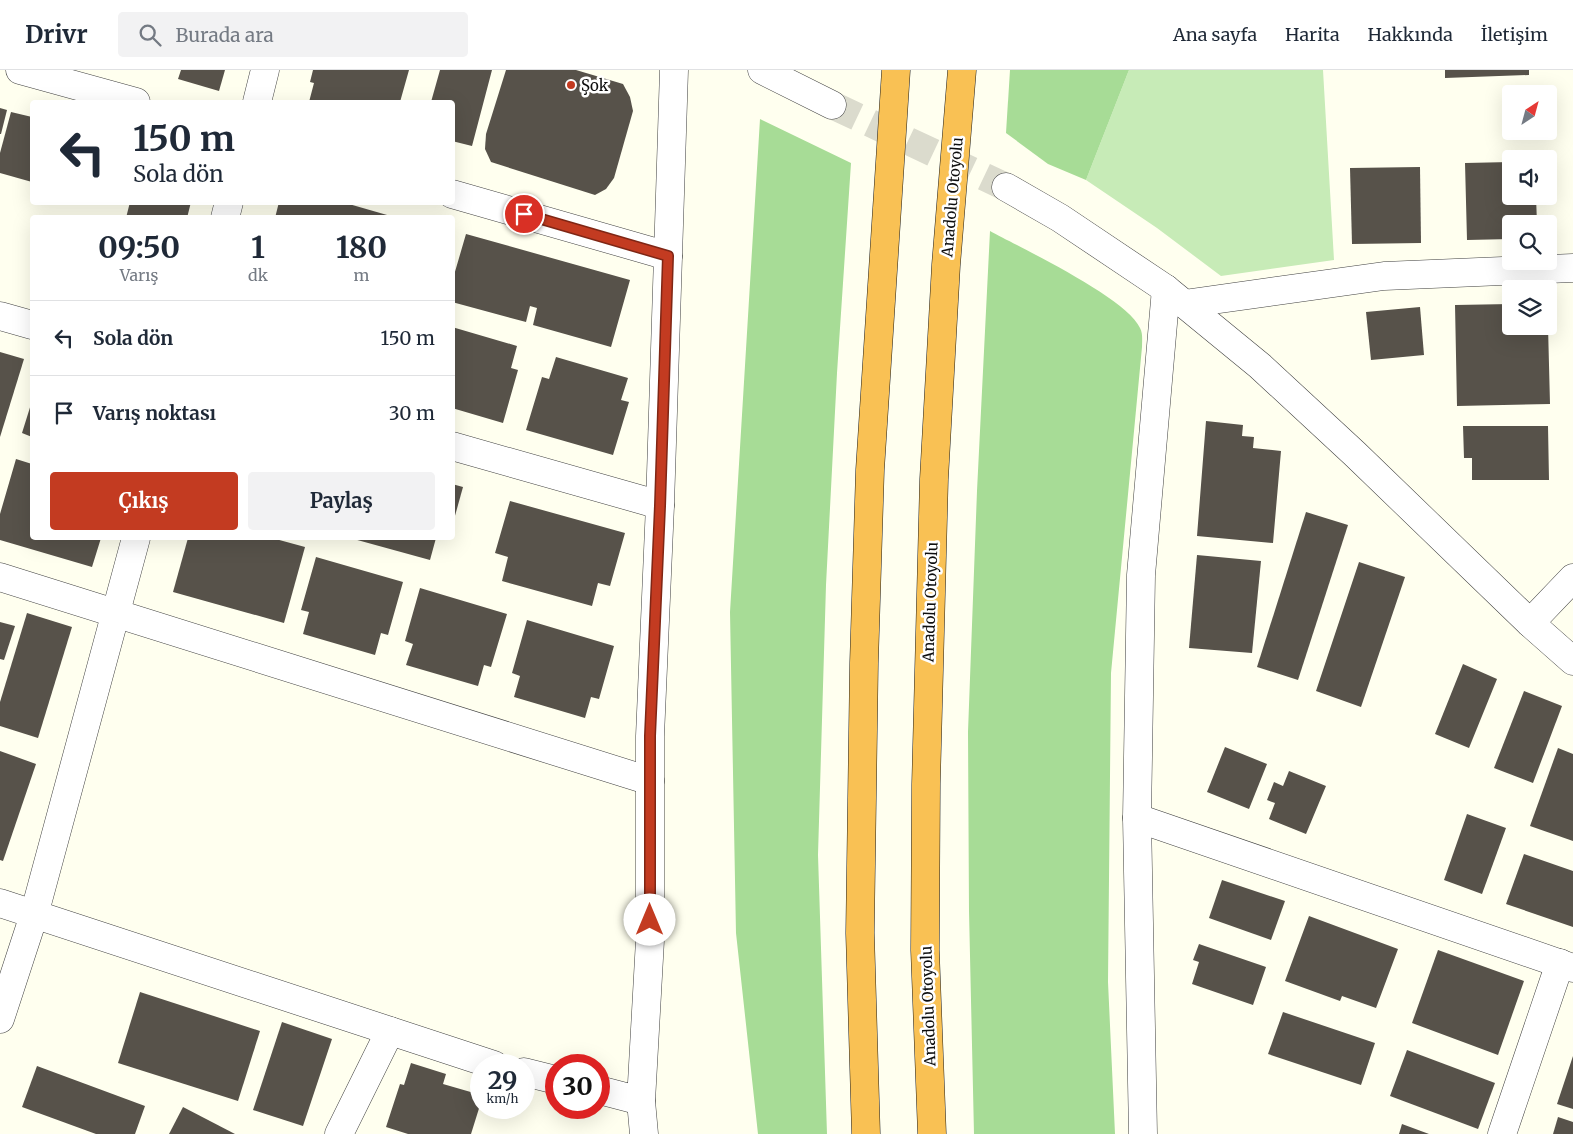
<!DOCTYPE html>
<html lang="tr">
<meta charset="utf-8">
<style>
:root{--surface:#fff;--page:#f2f2f3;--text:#1f2937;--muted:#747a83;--line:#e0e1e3;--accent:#c33b21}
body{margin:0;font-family:Merriweather,serif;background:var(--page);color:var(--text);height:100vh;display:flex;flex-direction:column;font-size:19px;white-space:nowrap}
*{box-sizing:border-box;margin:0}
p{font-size:16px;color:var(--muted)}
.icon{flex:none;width:28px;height:28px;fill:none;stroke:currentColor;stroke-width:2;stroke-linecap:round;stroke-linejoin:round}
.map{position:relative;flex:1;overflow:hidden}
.side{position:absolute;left:30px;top:145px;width:425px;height:325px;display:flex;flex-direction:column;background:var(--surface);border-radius:5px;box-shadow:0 5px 20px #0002}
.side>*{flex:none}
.hud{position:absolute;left:30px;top:30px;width:425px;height:105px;border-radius:5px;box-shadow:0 5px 20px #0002;background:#fff;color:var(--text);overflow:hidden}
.needle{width:32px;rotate:36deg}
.controls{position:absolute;left:1502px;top:15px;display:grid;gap:10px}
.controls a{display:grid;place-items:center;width:55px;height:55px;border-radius:5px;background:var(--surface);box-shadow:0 5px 20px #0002;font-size:25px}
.speed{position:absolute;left:470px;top:984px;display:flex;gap:10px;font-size:25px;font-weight:700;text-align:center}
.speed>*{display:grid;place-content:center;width:65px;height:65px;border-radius:50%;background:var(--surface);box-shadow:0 5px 20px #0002;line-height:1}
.speed small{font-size:12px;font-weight:400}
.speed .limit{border:8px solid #d22;background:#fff;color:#111}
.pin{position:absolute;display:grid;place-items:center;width:42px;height:42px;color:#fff;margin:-21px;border:2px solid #fff;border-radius:50%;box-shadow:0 1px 5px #0007}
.me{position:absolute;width:55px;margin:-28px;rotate:0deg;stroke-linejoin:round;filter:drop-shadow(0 0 4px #0008)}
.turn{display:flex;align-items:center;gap:18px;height:105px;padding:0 20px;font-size:22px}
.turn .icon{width:65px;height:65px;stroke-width:2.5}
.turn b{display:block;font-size:35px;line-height:42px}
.eta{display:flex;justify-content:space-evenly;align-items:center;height:85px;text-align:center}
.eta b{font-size:30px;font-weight:700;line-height:35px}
.button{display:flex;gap:10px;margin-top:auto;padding:10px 20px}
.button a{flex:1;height:58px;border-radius:5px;background:var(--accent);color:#fff;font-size:20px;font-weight:700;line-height:58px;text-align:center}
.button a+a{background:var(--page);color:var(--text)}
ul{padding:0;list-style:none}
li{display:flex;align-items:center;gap:15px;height:75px;padding:0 20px;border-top:1px solid var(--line)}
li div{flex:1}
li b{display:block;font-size:19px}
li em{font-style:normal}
header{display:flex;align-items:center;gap:30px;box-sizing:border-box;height:70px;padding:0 25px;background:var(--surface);border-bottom:1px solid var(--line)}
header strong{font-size:24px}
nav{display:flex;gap:28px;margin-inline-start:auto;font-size:18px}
.search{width:350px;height:45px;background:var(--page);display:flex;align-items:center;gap:12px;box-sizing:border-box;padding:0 18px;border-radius:5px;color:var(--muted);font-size:19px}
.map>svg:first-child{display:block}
.green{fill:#c7ebb7}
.forest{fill:#a7dc96}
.building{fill:#57524a}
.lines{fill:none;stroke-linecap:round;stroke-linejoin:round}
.minor-tunnel{stroke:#dbdbcd;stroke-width:28;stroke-dasharray:28 14;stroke-linecap:butt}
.minor-casing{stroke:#414141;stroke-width:29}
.highway-casing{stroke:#1f1f1f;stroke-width:29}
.minor{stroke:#fff;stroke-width:28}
.highway{stroke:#f9c154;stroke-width:28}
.route-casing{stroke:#7f2615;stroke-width:12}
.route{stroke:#c33b21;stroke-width:9}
.poi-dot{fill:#c33b21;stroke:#fff;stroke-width:2}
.labels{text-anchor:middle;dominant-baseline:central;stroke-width:5;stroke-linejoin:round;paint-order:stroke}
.poi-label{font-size:15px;fill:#0e0e0e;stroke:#fff;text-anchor:start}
.street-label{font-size:15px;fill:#0e0e0e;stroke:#fff}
</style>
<header>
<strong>Drivr</strong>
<div class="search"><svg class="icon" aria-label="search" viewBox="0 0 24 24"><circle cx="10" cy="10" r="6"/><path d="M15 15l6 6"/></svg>Burada ara</div>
<nav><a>Ana sayfa</a><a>Harita</a><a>Hakkında</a><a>İletişim</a></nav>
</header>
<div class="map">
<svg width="1573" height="1064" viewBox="0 0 1573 1064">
<rect width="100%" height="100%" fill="#ffffef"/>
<polygon class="green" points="1129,0 1323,0 1334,190 1221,206 1157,158 1086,110"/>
<g class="forest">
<polygon points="1010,0 1129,0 1086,110 1048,94 1006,63"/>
<polygon points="760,49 851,93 837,303 826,515 818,785 827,1064 758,1064 736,863 730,542"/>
<path d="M990 161C1023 179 1127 228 1140 258 1143 263 1142 271 1142 277L1111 603 1108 912 1115 1064H974L969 841 968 662 977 421Z"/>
</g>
<g class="building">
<polygon points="181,0 225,0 219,21 178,9"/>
<polygon points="313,0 409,0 400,32 309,32 314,13 310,12"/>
<polygon points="440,0 492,0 472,76 452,71 452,32 431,32"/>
<polygon points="506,0 576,0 623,14 630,27 633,41 614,108 606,119 595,125 491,92 485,79 486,64"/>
<polygon points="1445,0 1529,0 1529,5 1445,8"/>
<polygon points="0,38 7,40 1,64 0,64"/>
<polygon points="11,42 32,47 32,112 0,103 0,83"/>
<polygon points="1511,92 1511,126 1536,126 1537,154 1511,154 1511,169 1467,170 1465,93"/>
<polygon points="1420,97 1421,173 1352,174 1350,98"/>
<polygon points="130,132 191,132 187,148 126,148"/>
<polygon points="279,132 342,132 394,147 275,148"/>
<polygon points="466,164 630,210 611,277 533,255 537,238 530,236 526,252 452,232 452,212"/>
<polygon points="1511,234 1511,256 1548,256 1550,334 1457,336 1455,235"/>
<polygon points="1420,237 1424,285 1371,290 1366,242"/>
<polygon points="452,257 517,276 511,298 518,300 503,353 452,338"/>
<polygon points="0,282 24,289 0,367"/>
<polygon points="556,287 628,308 621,330 629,332 613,385 526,360 542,307 549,309"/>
<polygon points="32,331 32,367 22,363"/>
<polygon points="1206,351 1243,355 1242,366 1254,367 1253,378 1281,381 1273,473 1197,466"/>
<polygon points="1463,356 1548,356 1549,410 1472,410 1472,388 1464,388"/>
<polygon points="16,389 32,394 32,468 101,468 92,497 0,470 0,444"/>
<polygon points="452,414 463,417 453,453 452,453"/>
<polygon points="510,431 625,463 610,516 598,513 592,536 502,511 508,487 495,483"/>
<polygon points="1306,442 1348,455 1298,610 1257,597"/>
<polygon points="188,468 272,468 305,477 284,553 173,522"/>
<polygon points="350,468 436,468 430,490"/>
<polygon points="1197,485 1261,491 1252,583 1189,578"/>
<polygon points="316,487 403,512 388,565 381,563 375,585 303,564 309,542 301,540"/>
<polygon points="1359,492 1405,507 1361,637 1316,621"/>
<polygon points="420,518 507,544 491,597 484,595 478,616 406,595 413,574 405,571"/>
<polygon points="27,543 72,557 38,668 0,656 0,632"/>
<polygon points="527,550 614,576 599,629 591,627 585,648 514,627 520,606 512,603"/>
<polygon points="0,552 15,556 4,590 0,589"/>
<polygon points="1463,594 1497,609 1469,678 1435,664"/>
<polygon points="1524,621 1562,636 1533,713 1494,698"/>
<polygon points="1225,677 1267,694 1249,739 1207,722"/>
<polygon points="1558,678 1573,684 1573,771 1530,756"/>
<polygon points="0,681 36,694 3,791 0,790"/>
<polygon points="1289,701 1326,716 1306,764 1269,749 1275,733 1267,730 1274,712 1283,716"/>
<polygon points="1467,744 1506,758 1482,824 1444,810"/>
<polygon points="1524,784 1573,801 1573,857 1506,834"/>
<polygon points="1222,810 1285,831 1271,870 1209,848"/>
<polygon points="1309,846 1398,879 1376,938 1342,926 1340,931 1285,911"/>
<polygon points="1199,874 1266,897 1253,935 1192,914 1199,892 1193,890"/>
<polygon points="1438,880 1524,911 1498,985 1412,953"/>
<polygon points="140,922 260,961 238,1031 118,993"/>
<polygon points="1283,942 1375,973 1361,1015 1268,984"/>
<polygon points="282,952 332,969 303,1056 253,1040"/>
<polygon points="1407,980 1495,1013 1478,1059 1390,1026"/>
<polygon points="1573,986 1573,1039 1557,1034"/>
<polygon points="411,993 446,1004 443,1014 481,1025 481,1032 471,1064 408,1064 386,1057 400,1014 404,1015"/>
<polygon points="37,996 145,1036 135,1064 96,1064 22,1037"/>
<polygon points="183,1037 235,1064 169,1064"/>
<polygon points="1558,1047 1573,1052 1573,1064 1553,1064"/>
<polygon points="1402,1054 1429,1064 1399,1064"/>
</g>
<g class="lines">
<polyline class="minor-tunnel" points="832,35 1006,117"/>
<g class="minor-casing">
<g id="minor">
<polyline points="20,0 136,32"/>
<polyline points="762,0 832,35"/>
<polyline points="257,32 265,0"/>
<polyline points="1006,117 1060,148 1166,219 1260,296 1355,384 1530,553 1573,591"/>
<polyline points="452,124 668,186"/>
<polyline points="225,148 229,132"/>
<polyline points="1184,234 1384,206 1573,198"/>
<polyline points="0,246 32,255"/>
<polyline points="452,376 660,435"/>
<polyline points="0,507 650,711"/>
<polyline points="1530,553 1573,508"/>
<polyline points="1137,748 1573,898"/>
<polyline points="0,833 494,995"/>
<polyline points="0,949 34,845 136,468"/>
<polyline points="524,1002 556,1010"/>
<polyline points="599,1020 641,1031 650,870 650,666 660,435 674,0"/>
<polyline points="641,1031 644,1064"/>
<polyline points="339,1064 390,961"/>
<polyline points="1143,1064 1137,748 1141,505 1166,219"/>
<polyline points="1502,1064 1560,893"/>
</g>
</g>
<g class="highway-casing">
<g id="highway">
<polyline points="866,1064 860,863 864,593 870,400 896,0"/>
<polyline points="932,1064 925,880 926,714 934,409 946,195 962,0"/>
</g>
</g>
<use href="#minor" class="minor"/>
<use href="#highway" class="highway"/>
</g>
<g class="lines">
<g class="route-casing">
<polyline id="route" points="524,144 668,186 660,436 650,666 650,850"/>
</g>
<use href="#route" class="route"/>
</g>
<circle class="poi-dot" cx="571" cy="15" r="5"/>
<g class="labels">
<g class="poi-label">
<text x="581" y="15">Şok</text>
</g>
<g class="street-label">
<text transform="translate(952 127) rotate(-85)">Anadolu Otoyolu</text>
<text transform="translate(930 532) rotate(-88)">Anadolu Otoyolu</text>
<text transform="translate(928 936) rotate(-92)">Anadolu Otoyolu</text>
</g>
</g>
</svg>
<div class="controls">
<a><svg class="needle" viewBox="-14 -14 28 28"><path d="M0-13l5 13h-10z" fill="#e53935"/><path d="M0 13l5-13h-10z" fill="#747a83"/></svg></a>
<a><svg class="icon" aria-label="sound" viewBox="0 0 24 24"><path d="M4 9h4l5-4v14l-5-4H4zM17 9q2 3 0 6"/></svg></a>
<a><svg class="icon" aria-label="search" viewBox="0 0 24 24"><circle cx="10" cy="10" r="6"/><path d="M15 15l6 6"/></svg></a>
<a><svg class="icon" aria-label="layers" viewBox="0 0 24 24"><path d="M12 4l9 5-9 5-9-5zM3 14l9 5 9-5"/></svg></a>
</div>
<div class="speed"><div>29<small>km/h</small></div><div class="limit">30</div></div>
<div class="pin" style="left:524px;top:144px;background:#d93025"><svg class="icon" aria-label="arrive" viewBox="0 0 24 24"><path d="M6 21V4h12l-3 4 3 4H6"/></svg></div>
<svg class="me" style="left:650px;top:850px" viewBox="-20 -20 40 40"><circle r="19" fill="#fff"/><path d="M0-13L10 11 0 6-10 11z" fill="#c33b21"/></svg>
<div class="hud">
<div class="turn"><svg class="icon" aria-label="left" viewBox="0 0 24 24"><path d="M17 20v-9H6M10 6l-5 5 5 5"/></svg><div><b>150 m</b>Sola dön</div></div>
</div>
<section class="side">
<div class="eta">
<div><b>09:50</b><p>Varış</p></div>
<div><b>1</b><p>dk</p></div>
<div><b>180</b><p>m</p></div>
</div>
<ul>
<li><svg class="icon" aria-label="left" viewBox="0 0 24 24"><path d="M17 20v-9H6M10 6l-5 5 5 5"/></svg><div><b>Sola dön</b></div><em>150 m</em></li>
<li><svg class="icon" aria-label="arrive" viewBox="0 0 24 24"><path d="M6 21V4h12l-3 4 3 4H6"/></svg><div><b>Varış noktası</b></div><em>30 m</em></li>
</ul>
<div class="button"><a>Çıkış</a><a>Paylaş</a></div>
</section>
</div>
